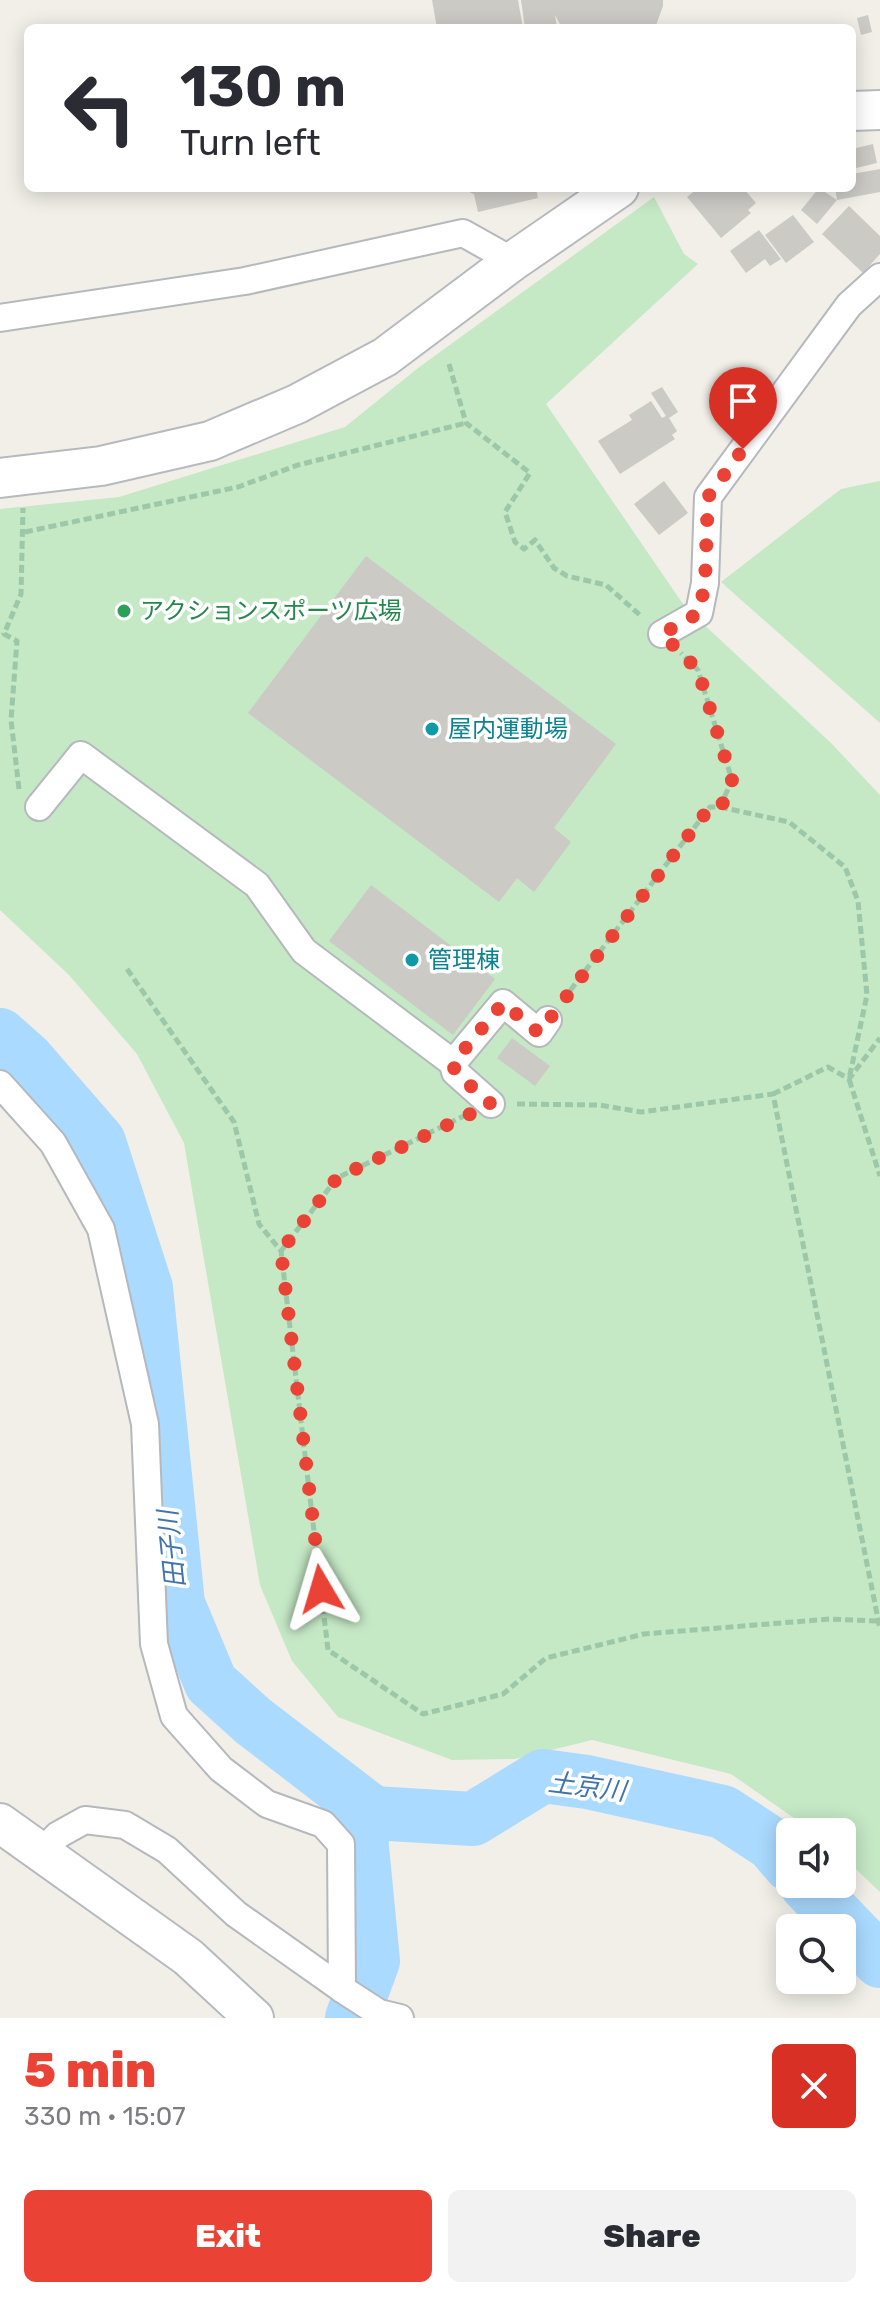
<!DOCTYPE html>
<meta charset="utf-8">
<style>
:root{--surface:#fff;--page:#f2f2f3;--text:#2b2b33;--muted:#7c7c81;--accent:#ea4335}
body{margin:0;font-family:Rubik,"Noto Sans JP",sans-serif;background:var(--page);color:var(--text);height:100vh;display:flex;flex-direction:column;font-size:30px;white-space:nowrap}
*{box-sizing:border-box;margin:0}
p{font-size:26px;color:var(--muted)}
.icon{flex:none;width:44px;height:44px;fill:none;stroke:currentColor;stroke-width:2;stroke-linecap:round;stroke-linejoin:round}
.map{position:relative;height:2018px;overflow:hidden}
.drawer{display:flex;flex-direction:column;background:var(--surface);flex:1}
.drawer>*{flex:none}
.banner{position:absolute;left:24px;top:24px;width:832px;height:168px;border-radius:12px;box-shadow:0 4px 20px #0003;background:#fff;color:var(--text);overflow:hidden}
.controls{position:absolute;left:776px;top:1818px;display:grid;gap:16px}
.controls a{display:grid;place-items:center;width:80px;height:80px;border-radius:12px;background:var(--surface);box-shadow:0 4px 20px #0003;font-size:40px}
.pin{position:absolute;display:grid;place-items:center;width:68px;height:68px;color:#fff;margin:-82px -34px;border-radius:50% 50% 50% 0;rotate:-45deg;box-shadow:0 0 8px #0007}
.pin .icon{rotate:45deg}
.me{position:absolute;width:88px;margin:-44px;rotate:353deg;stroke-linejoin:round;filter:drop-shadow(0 0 6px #0008)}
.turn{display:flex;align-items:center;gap:28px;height:168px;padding:0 24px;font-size:36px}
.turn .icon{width:104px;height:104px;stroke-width:2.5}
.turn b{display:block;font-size:56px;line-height:68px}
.round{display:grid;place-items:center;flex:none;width:84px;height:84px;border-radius:12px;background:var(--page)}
.overview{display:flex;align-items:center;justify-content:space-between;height:136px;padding:0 24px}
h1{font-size:48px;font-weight:800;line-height:60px;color:var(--accent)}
.button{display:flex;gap:16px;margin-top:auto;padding:16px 24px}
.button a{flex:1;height:92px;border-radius:12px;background:var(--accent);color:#fff;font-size:32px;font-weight:800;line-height:92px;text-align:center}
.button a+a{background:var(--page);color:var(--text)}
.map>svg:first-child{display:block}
.green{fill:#c5e8c5}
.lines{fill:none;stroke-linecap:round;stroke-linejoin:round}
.river{stroke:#aadaff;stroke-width:54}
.building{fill:#cccac5}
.street-casing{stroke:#b5b8bc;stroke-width:30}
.secondary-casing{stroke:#b6babf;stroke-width:42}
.path{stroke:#9cc7a9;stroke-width:5;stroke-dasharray:8 4;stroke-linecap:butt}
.street{stroke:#fff;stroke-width:26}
.secondary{stroke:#fff;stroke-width:38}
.route{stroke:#ea4335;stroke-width:14;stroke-dasharray:0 25.2}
.leisure-dot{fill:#2e9e5b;stroke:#fff;stroke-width:3}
.culture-dot{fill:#0f9aa8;stroke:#fff;stroke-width:3}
.labels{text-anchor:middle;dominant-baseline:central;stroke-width:7;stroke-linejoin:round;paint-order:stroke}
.leisure-label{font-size:24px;fill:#27864d;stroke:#fff;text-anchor:start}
.culture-label{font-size:24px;fill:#0d838f;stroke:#fff;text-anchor:start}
.water-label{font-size:26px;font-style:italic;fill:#4174aa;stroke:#fff}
</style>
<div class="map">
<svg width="880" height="2018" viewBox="0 0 880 2018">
<rect width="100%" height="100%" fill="#f1efe8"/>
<g class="green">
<polygon points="654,197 684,254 698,264 546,404 685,607 831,743 880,795 880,1892 842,1856 842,1832 814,1832 731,1774 592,1740 515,1759 452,1760 338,1717 292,1661 260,1585 184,1143 137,1054 69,975 0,910 0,509 119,497 345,427 418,368"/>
<polygon points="880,481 880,723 721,582 841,489"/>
</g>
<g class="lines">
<g class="river">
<polyline points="0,1035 27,1059 99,1142 146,1288 178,1604 211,1683 253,1721 373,1813"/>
<polyline points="373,1813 473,1819 543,1776 587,1782 723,1812 772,1844 790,1865"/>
<polyline points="806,1884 880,1961"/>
<polyline points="352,2018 373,1961 361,1837 373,1813"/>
</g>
</g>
<g class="building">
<polygon points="432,0 518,0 523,28 437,28"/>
<polygon points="521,0 663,0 663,6 655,28 562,28 555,15 557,27 525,28"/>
<polygon points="868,15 872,32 861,35 857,18"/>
<polygon points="873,144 877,163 852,169 852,149"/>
<polygon points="880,169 880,192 837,200 835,188 852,188 852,174"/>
<polygon points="459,188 536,188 538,198 478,212 474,194"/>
<polygon points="698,188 743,188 756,203 748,210 751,213 721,238 687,197"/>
<polygon points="819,188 837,200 817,224 801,210"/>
<polygon points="849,206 880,236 880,254 863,273 822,234"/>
<polygon points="793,215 814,242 786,263 765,235"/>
<polygon points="759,230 781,259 770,266 765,259 746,273 730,251"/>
<polygon points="662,387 678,412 669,418 677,431 672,435 675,439 620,474 598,441 632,420 629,415 651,401 662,418 666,416 651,393"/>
<polygon points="664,481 688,513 659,535 634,504"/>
<polygon points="366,556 616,744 554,828 571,842 534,892 517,878 499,902 248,713"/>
<polygon points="371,885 495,979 453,1035 329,941"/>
<polygon points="512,1038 550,1066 535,1086 497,1058"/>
</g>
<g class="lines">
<g class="street-casing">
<g id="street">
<polyline points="0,318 245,281 463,233 513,261"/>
<polyline points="662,634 699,613 705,583 708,497 849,305 880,277"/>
<polyline points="39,807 81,755 257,885 304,951 453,1063 503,1003 539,1033 548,1020"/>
<polyline points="453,1063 455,1072 491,1104"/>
<polyline points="0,1084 53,1143 101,1229 145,1424 154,1644 174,1716 221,1769 267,1804 323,1824 341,1844 342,1989"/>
<polyline points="40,1854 58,1835 85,1820 125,1825 167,1850 236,1914 342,1989 379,2013 400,2018"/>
</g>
</g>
<g class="secondary-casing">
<g id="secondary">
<polyline points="852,111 880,110"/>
<polyline points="0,478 101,466 210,441 297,404 385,357 513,261 619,188"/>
<polyline points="0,1823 188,1957 254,2018"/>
</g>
</g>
<g class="path">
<polyline points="449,364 466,423 530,473 505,512 515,542 524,549 535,540 554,568 567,576 606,585 641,616"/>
<polyline points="25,532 238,487 298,465 466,423"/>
<polyline points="19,789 11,720 17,641 4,634 21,594 23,508"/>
<polyline points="720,807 789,822 845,867 858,901 867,995 849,1079 880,1176"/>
<polyline points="127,969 234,1122 259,1224 281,1251 328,1650 423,1714 503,1694 546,1658 644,1634 830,1619 878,1621"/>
<polyline points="563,1000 710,807 720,807 732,780 698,670 681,653"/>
<polyline points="773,1094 828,1067 849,1079 880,1038"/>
<polyline points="517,1104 599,1105 641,1112 773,1094 880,1629"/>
<polyline points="281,1251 337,1178 466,1115"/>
</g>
<use href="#street" class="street"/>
<use href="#secondary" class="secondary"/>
</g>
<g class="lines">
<polyline class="route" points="321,1589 281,1251 337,1178 491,1104 455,1072 453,1063 503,1003 539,1033 710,807 720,807 728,796 732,780 698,670 662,634 699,613 705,583 708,497 743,449"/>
</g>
<circle class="leisure-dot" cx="124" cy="611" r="8"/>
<g class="culture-dot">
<circle cx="432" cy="729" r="8"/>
<circle cx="412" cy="960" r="8"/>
</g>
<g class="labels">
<g class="leisure-label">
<text x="140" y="611">アクションスポーツ広場</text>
</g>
<g class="culture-label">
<text x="448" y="729">屋内運動場</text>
<text x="428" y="960">管理棟</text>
</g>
<g class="water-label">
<text transform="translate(172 1549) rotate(-96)">田子川</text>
<text transform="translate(587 1787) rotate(7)">土京川</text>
</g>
</g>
</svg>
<div class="controls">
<a><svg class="icon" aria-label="sound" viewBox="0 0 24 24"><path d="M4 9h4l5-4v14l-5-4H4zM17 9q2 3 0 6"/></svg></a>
<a><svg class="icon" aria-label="search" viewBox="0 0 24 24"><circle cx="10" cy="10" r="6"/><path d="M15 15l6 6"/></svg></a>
</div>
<div class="pin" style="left:743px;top:449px;background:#d93025"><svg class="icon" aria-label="arrive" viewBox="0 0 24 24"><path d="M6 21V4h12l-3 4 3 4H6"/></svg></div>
<svg class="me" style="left:321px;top:1589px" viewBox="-20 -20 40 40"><path d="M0-17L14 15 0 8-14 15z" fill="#ea4335" stroke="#fff" stroke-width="4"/></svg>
<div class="banner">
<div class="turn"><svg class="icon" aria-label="left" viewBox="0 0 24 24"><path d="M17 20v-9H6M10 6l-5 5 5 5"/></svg><div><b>130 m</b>Turn left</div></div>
</div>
</div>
<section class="drawer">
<div class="overview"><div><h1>5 min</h1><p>330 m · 15:07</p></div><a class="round" style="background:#d93025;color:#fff"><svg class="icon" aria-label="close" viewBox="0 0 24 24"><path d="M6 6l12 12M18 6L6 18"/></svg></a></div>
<div class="button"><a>Exit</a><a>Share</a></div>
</section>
